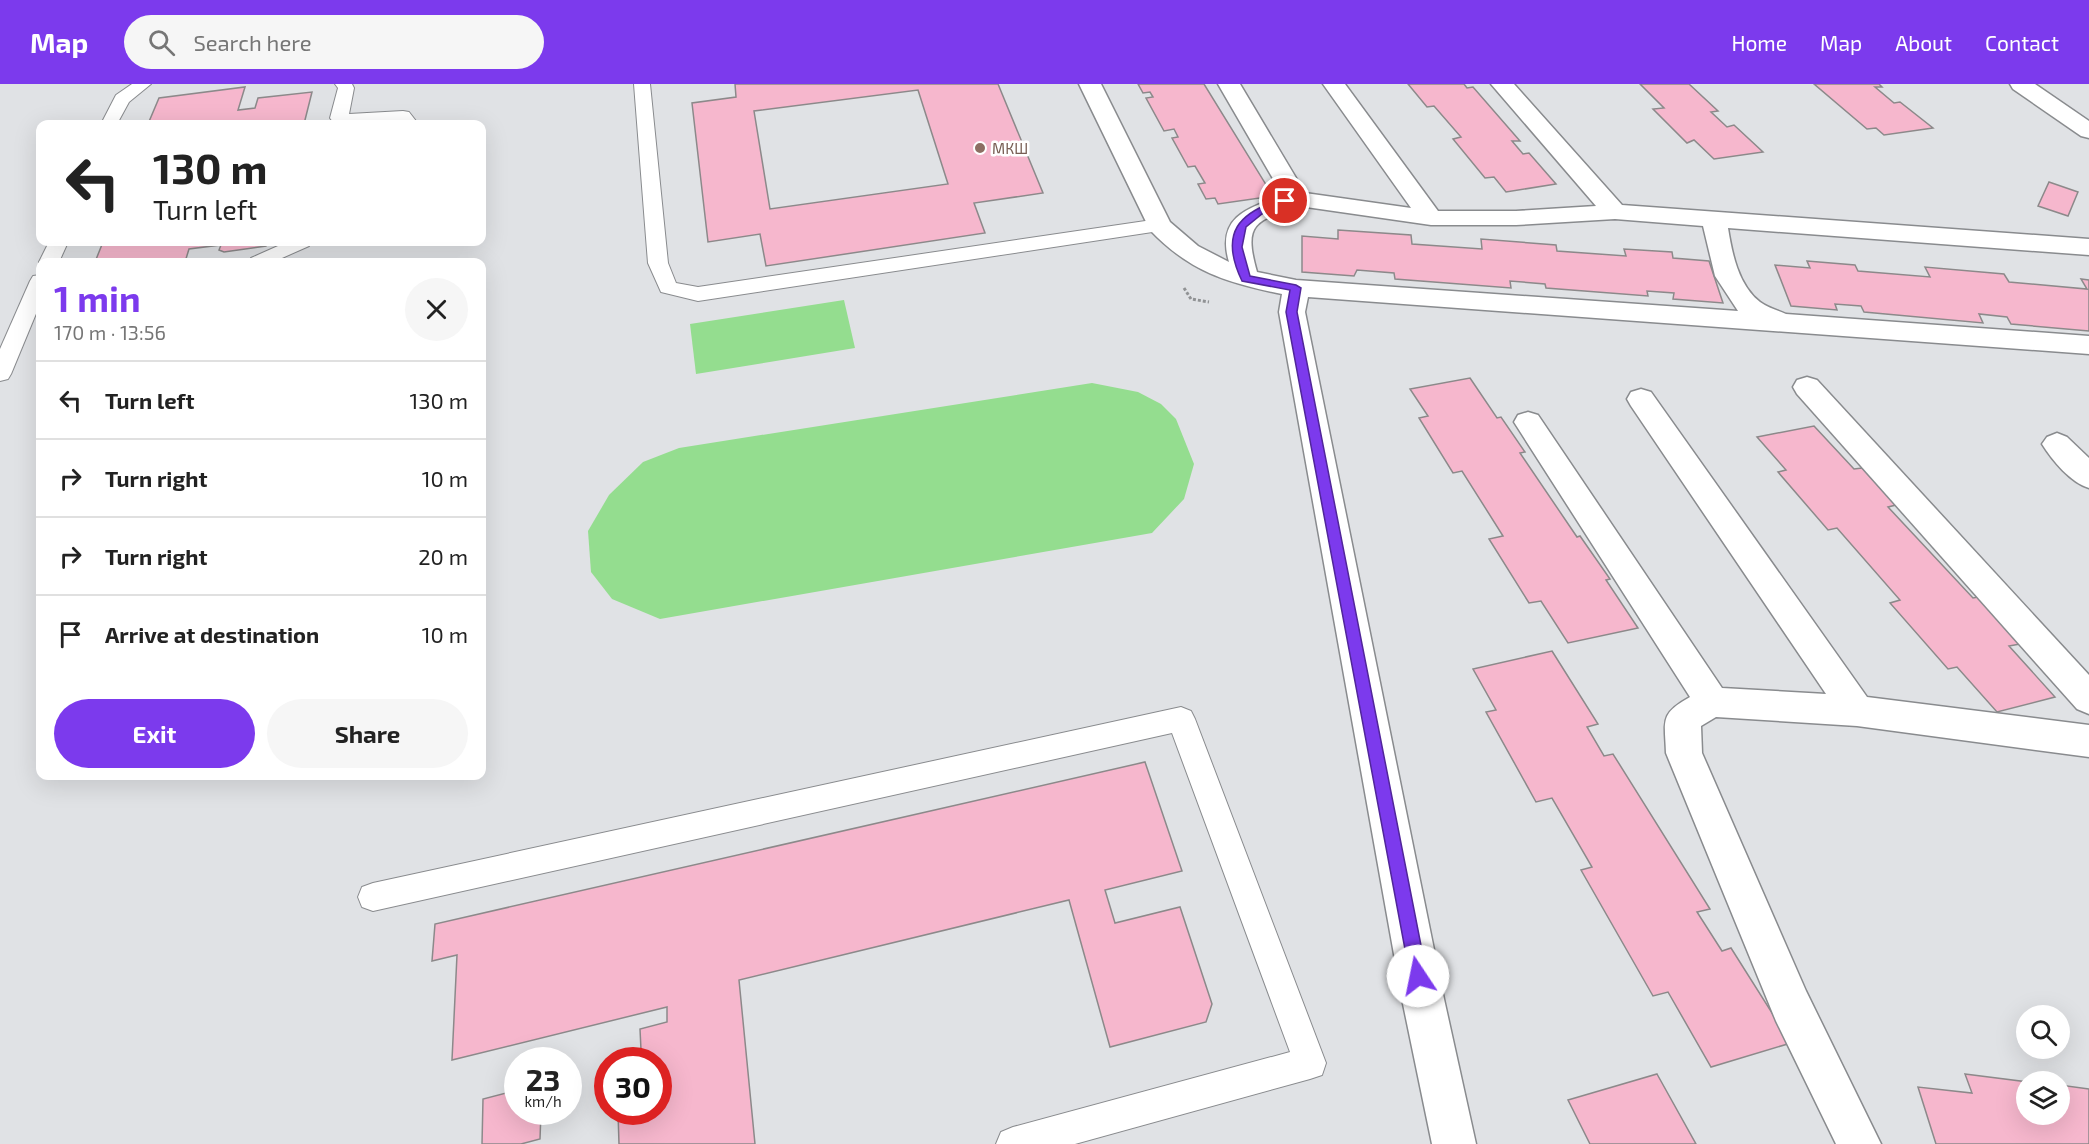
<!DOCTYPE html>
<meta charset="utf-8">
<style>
:root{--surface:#fff;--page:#f6f6f6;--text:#222;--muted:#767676;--line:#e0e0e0;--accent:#7c3aed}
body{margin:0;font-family:"Exo 2",sans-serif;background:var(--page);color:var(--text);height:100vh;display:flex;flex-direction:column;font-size:22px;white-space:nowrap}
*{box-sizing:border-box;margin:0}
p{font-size:20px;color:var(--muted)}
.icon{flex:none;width:33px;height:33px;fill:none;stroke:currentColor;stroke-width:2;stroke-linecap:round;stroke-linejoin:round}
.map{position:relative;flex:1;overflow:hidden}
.panel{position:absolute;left:36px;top:174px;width:450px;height:522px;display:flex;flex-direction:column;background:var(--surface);border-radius:12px;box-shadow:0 6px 24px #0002}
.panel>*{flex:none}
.guide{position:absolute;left:36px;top:36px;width:450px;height:126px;border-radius:12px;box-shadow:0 6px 24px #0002;background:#fff;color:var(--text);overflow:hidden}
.controls{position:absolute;left:2016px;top:921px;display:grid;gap:12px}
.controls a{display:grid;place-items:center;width:54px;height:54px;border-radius:50%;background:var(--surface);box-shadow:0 6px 24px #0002;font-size:30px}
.speed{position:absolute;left:504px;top:963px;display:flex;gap:12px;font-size:30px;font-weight:700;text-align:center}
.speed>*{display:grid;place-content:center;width:78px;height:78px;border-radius:50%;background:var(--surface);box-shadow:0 6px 24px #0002;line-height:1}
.speed small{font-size:15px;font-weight:400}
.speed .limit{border:9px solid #d22;background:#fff;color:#111}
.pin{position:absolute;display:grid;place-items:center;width:51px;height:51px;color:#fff;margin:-26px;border:3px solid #fff;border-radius:50%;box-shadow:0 2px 6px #0007}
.me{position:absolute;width:66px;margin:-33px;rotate:349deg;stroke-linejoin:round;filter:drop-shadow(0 0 4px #0008)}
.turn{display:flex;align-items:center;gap:21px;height:126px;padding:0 18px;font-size:27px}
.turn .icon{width:78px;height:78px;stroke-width:2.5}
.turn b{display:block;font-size:42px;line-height:51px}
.round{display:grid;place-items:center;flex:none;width:63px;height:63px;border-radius:32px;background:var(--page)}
.summary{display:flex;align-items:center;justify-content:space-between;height:102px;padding:0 18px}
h1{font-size:36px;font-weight:700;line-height:45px;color:var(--accent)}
.button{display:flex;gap:12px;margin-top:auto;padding:12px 18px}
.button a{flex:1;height:69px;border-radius:36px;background:var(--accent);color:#fff;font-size:24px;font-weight:700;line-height:69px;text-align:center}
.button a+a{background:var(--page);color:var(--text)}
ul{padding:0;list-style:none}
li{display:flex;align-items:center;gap:18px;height:78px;padding:0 18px;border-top:2px solid var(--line)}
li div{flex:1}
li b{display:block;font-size:22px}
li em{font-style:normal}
header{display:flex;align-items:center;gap:36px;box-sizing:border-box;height:84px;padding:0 30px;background:var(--accent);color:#fff}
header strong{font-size:28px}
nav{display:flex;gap:33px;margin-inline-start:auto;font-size:21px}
.search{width:420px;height:54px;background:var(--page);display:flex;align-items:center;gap:15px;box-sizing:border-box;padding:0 21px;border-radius:33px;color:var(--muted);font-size:22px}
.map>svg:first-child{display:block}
.green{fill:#94dd8f}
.building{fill:#f6b7cd;stroke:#8c898a;stroke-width:1.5;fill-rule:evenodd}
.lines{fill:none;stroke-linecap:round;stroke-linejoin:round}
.service-casing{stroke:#898b8e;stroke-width:2}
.minor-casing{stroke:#898b8e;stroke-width:3}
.path{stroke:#909294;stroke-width:3;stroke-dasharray:3 2;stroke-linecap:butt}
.service{fill:#fff;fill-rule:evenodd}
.minor{fill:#fff;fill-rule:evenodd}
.route{fill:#7c3aed;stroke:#51269a;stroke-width:1.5}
.education-dot{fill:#8d6e63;stroke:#fff;stroke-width:2}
.labels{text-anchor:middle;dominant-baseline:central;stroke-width:5;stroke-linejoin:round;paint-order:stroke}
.far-education-label{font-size:15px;fill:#785e54;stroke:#fff;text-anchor:start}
</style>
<header>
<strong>Map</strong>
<div class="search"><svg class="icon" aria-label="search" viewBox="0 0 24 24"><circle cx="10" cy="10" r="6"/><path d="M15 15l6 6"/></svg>Search here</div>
<nav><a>Home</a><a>Map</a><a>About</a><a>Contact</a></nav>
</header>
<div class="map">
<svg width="2089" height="1060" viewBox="0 0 2089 1060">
<rect width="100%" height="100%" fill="#e0e2e5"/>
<g class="green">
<polygon points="844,216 855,264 696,290 690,240"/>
<polygon points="1092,299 1138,308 1161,320 1176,335 1194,380 1184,415 1152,449 660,535 612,515 591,488 588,447 609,411 643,378 679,364"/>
</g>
<g class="building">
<path d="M735 0H998L1043 109 974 119 985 149 766 182 760 150 708 158 692 19 736 13ZM918 6 948 100 770 125 754 27Z"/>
<polygon points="1138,0 1204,0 1273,112 1218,120 1215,114 1206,115 1198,100 1205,99 1195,82 1188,83 1172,54 1178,53 1174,45 1164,47 1146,14 1153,13 1150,8 1143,9"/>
<polygon points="1408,0 1464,0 1467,4 1473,3 1520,57 1512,57 1523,70 1529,69 1556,100 1506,108 1494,93 1485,94 1453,55 1461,53 1434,22 1427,23"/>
<polygon points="1640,0 1689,0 1718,27 1711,28 1727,43 1734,41 1763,68 1714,75 1694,56 1687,59 1653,25 1664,24"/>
<polygon points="1814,0 1879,0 1882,3 1875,3 1894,19 1900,18 1933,44 1884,51 1876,44 1867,45"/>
<polygon points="245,3 238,26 255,24 258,14 312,8 304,40 148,40 159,14"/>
<polygon points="2049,98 2078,108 2068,132 2038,122"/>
<polygon points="1338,146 1411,151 1412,160 1482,165 1481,155 1556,161 1557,167 1626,172 1624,165 1672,168 1673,174 1709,177 1723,219 1673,215 1674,209 1647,207 1648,212 1546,204 1545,200 1510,197 1511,204 1395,195 1394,189 1357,186 1354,192 1302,188 1302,152 1338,155"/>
<polygon points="103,158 268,158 266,162 224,168 219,166 221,161 189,165 185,178 95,178"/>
<polygon points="1807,177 1855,181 1858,187 1930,193 1925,183 2004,190 2009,198 2087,205 2081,195 2089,196 2089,247 2011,240 2007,233 1979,230 1983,239 1864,228 1861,222 1835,220 1837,226 1791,222 1775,181 1810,184"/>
<polygon points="1470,294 1497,334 1501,333 1525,368 1520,369 1577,453 1580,452 1610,495 1606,496 1638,544 1568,559 1541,517 1529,519 1489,455 1503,452 1462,387 1453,389 1419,334 1428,332 1410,305"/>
<polygon points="1814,342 1854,385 1862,384 1896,421 1888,423 1973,514 1978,513 2020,560 2009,562 2055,613 1997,628 1957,583 1948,585 1890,519 1900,516 1837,444 1828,446 1778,388 1786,386 1757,353"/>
<polygon points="1552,567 1598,640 1587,643 1604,672 1613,670 1710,825 1697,828 1722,867 1731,864 1791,959 1711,983 1668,908 1653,912 1581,786 1592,783 1552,714 1536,718 1486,628 1496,626 1473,585"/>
<polygon points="1145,678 1182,787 1105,806 1115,839 1180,823 1212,920 1206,938 1110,963 1069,816 739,896 755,1060 619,1060 618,1028 658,1028 658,976 617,976 616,972 641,966 640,945 667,938 667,923 452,976 457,871 432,877 435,840"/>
<polygon points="1657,990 1696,1060 1590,1060 1568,1016"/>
<polygon points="1965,990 2028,998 2026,1030 2060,1030 2060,1001 2089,1005 2089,1060 1936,1060 1918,1003 1972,1009"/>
<polygon points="518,1006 518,1028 541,1028 540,1055 521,1060 482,1060 483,1015"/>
</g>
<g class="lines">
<g class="service-casing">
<g id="service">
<polygon points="132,0 151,0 129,18 117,40 101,40 116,11"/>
<polygon points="335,0 352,0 354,4 349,30 403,27 409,28 416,37 415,40 398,40 398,38 367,40 333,38 330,34 338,4"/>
<polygon points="634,0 650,0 668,179 676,199 698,203 1159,135 1166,137 1169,141 1166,145 1159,147 698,217 661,208 648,179"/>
<polygon points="49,158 68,158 59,178 40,180 39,178"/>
<polygon points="287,158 312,158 309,162 273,178 248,178 251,174"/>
<polygon points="40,191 40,220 11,290 8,295 0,297 0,265 30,197 33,192"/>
<polygon points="1181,623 1191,627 1195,635 1326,979 1322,991 1310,995 1075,1060 996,1060 1001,1048 1013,1043 1290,968 1172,649 373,827 362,823 358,813 362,803 373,799"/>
</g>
</g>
<g class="minor-casing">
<g id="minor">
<path d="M1079 0H1101L1170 138 1198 162 1229 178C1216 133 1247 124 1283 112L1218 0H1240L1305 109 1411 124 1323 0H1345L1438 127H1516L1596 122 1491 0H1514L1622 121 2089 155V171L1728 144C1732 169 1738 201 1760 218 1768 224 1777 226 1786 230L2089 252V270L1308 213 1305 228 1444 915 1476 1060H1432L1402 915 1279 228 1282 210C1228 199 1190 188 1150 146ZM1299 122 1431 141H1516L1615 135 1703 142 1715 192 1738 227 1296 196 1257 188C1243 139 1255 137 1299 122Z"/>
<polygon points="2010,0 2035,0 2089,37 2089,54 2081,52 2013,5"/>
<polygon points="1807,293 1817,296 2089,591 2089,630 2077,625 1797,310 1793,303 1797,296"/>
<path d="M1641 305 1651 308 1867 613 2089 641V673L1857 642 1716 633 1701 642 1702 669 1806 907 1881 1060H1836L1776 937 1666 669C1665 637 1659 630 1690 613L1514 338 1518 331 1528 328 1538 331 1722 604 1826 610 1631 322 1627 315 1631 308Z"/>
<path d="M2057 349 2067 353 2089 374V404C2071 399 2052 376 2042 360L2047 353Z"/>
</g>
</g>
<polyline class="path" points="1184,204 1191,215 1209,218"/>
<use href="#service" class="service"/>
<use href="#minor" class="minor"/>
</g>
<path class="route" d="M1285 114 1290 117 1289 119 1262 130 1246 143 1242 163 1250 192 1296 201 1301 204 1297 228 1427 892 1424 898 1418 900 1412 898 1410 892 1286 228 1290 206 1242 197C1219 149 1238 128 1285 114Z"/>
<circle class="education-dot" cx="980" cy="64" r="6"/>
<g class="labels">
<g class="far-education-label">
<text x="992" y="64">МКШ</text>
</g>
</g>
</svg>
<div class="controls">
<a><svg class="icon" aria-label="search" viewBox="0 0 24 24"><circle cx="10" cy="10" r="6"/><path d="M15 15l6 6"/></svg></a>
<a><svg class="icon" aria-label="layers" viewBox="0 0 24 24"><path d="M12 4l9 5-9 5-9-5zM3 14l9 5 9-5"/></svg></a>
</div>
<div class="speed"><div>23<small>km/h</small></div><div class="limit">30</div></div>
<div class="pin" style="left:1285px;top:117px;background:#d93025"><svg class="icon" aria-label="arrive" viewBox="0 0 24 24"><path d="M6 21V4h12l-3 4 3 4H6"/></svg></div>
<svg class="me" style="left:1418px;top:892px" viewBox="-20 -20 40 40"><circle r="19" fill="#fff"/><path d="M0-13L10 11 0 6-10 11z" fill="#7c3aed"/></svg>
<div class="guide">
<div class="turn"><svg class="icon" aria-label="left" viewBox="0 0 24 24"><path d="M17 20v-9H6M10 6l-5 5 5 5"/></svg><div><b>130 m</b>Turn left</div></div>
</div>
<section class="panel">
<div class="summary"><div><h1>1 min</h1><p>170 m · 13:56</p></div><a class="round"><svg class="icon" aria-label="close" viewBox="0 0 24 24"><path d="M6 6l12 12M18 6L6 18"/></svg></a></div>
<ul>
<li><svg class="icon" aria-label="left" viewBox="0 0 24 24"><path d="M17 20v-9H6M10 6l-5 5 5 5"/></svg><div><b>Turn left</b></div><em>130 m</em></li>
<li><svg class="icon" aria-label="right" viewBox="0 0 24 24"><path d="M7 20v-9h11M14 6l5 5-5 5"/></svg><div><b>Turn right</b></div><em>10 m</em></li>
<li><svg class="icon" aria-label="right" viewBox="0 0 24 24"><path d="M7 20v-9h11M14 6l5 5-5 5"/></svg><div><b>Turn right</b></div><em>20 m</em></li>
<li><svg class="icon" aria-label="arrive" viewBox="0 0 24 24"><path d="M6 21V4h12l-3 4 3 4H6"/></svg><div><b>Arrive at destination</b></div><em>10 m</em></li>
</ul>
<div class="button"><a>Exit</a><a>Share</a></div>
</section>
</div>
